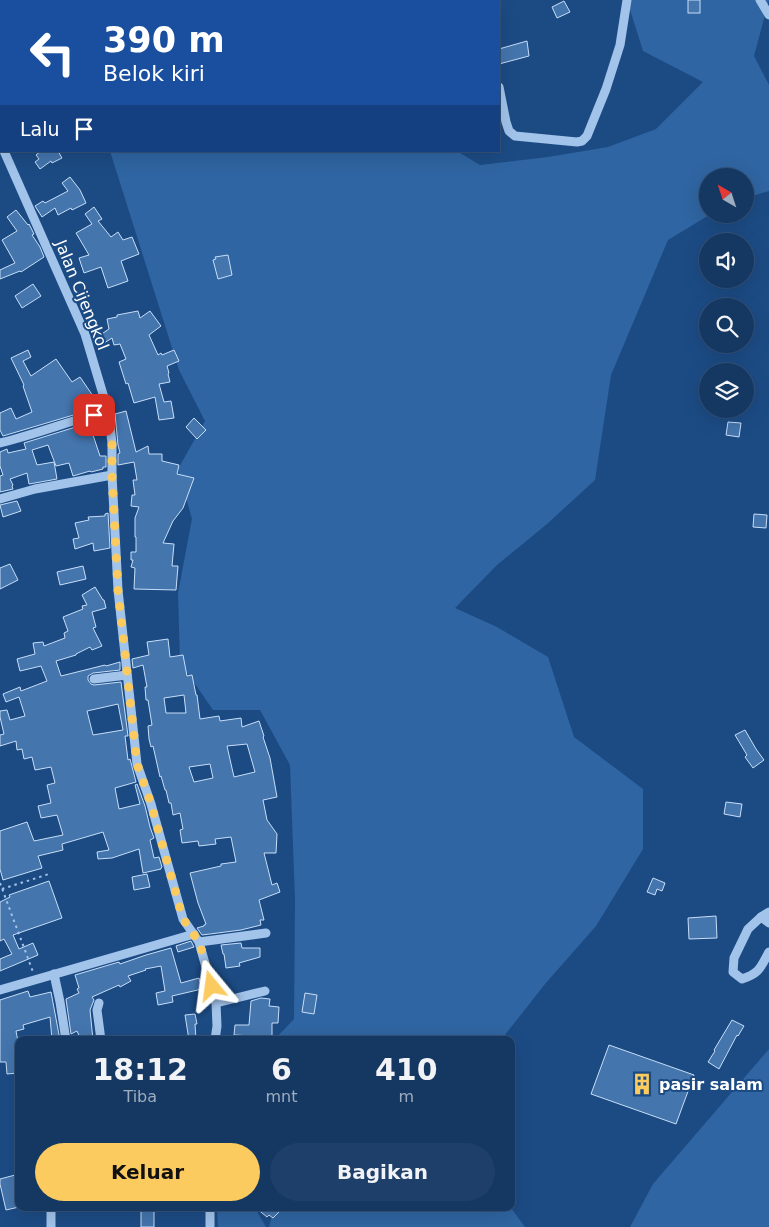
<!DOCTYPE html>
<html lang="id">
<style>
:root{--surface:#153863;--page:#1e3f69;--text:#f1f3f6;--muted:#9dacbe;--line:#345278;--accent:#fbcb60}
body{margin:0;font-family:"DejaVu Sans",sans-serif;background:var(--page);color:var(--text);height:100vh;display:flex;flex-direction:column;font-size:19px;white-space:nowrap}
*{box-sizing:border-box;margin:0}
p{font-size:16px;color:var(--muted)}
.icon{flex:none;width:28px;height:28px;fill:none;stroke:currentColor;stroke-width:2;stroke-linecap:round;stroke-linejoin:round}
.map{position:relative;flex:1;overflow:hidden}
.panel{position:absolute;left:15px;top:1036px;width:500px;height:175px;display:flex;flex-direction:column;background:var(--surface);border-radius:10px;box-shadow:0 5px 20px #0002,0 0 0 1px var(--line)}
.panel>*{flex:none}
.guide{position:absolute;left:0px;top:0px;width:500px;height:152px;box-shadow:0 5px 20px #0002,0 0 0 1px var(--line);background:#1a4fa0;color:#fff;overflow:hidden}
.needle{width:32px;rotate:321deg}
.fabs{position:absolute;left:699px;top:168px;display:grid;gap:10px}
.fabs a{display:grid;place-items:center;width:55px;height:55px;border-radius:50%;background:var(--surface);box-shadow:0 5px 20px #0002,0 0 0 1px var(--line);font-size:25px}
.pin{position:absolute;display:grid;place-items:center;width:42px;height:42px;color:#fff;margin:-21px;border-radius:10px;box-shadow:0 2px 8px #0006}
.me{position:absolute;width:55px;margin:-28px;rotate:344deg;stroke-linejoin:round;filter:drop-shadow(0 0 4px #0008)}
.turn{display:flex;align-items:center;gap:18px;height:105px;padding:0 20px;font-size:22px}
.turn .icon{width:65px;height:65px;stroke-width:2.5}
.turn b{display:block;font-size:35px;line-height:42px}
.then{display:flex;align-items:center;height:48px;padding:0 20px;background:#0003;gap:10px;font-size:19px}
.eta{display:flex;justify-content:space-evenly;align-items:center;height:85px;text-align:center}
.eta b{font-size:30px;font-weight:700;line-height:35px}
.button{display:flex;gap:10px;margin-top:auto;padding:10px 20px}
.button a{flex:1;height:58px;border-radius:30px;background:var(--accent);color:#111;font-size:20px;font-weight:700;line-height:58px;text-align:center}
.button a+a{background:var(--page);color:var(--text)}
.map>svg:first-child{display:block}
.green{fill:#2f65a2}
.building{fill:#4475ad;stroke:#c7def8;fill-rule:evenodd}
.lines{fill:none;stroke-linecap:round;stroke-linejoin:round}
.path{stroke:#a2c4eb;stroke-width:2;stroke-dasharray:2.5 4;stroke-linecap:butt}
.minor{stroke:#a2c4eb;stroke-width:9}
.route{stroke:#fbcb60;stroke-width:9;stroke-dasharray:0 16.2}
.labels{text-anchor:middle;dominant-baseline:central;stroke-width:4;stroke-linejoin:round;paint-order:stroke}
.street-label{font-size:16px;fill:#fff;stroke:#1c4b84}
.poi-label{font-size:16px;font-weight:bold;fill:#fff;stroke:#1c4b84;text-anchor:start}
</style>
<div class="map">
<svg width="769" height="1227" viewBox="0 0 769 1227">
<rect width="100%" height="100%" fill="#1c4b84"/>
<g class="green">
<polygon points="17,0 233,0 234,1 18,1"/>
<polygon points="627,0 769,0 754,56 769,85 769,191 745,198 745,176 708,176 708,214 711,214 668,240 611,375 595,480 547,524 497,565 455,608 497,627 548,657 574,737 643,789 643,849 596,926 545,984 501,1040 274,1040 294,1019 295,900 290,765 260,710 213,710 180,662 178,593 192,519 178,469 205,421 179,370 110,151 457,151 480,165 548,157 608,147 656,129 703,82 643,51"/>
<polygon points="769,1049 769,1227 630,1227 653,1184"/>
<polygon points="217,1208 255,1208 266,1227 218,1227"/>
<polygon points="274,1208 511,1208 525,1227 269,1227"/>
</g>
<g class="building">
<rect x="688" y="0" width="12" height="13"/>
<polygon points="564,1 570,12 557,18 552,7"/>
<polygon points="527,41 529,56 499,64 499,49"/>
<polygon points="41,151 58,151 62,158 52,163 51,161 40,169 35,162 39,159 36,155"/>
<polygon points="70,177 80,190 86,203 72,210 71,208 58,215 55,208 42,217 35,206 43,201 45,203 68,191 62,183"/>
<polygon points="94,207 102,219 98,221 111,237 118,232 123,240 132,237 139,254 121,261 128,281 108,288 101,267 84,273 79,258 89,255 76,233 92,224 85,214"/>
<polygon points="16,210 28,225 29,224 34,234 32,235 40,247 44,257 21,272 20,271 0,279 0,270 15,263 2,240 17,231 7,217"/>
<polygon points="228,255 232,275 218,279 213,260 216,259 215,257"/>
<polygon points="33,284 41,296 22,308 15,296"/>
<polygon points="138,311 140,318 150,311 161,326 149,335 158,355 161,353 162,355 174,350 179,361 167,366 169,373 168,374 170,382 159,384 164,402 171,401 174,418 159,420 155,397 134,403 128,383 126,384 119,362 126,359 120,344 114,345 112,338 98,347 93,340 109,329 107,319 117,317 117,315"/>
<polygon points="28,350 31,357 23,361 31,376 56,359 72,382 80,377 91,393 97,408 3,436 0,430 0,413 11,408 16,419 32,412 23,386 24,385 11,358"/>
<polygon points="126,411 136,452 148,446 149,454 162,454 162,461 179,465 177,474 194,478 183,508 173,521 163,543 174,544 172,566 178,566 176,590 134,589 135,568 131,567 133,560 131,560 131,552 136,552 136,537 135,537 135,518 139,507 131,506 132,495 135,495 133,480 137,480 134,462 118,465 118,454 120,453 118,445 115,414"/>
<polygon points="194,418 206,430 197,439 186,427"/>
<polygon points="95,421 97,428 91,429 100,456 106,456 106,467 103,467 103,469 91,472 90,471 73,476 69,463 56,466 48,445 32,450 37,465 54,462 57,479 29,484 27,473 10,479 13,485 12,486 13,489 0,492 0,476 3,475 0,466 0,452 7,449 8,453 26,449 24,443"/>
<polygon points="728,422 741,423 739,437 726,435"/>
<polygon points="17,501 21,511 3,517 0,505"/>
<polygon points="108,513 110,548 94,551 93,543 75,549 73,539 79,538 75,523 89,520 88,517 105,516 105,514"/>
<polygon points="754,514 767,515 766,528 753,527"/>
<polygon points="10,564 18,580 0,589 0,568"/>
<polygon points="83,566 86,579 60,585 57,572"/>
<path d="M95 587 103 600H104L106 608 92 612 96 627 93 628 102 646 92 650 90 647 76 654V655L56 661 61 676 105 665 106 666 120 662V670L93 673 88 676V680L91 684 94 685 121 682 128 736H125L128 760 130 759 136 782 115 788 119 809 140 804 135 785 137 784 145 806 150 827 154 838 150 840 154 858 159 857 162 867 161 868V869L143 873 139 849 112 858 98 859 97 852 109 850 103 832 62 844 63 850 38 856 42 868 3 880 0 869V831L27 822 34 841 63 835 57 815 41 818 38 806 51 803 47 785 55 783 51 767 35 770 32 757 24 759 22 749 17 750 16 741 0 746V735L4 734 0 717V711L7 710 10 720 25 716 19 697 6 702 3 694 20 687 21 691 47 681 41 666 20 671 17 659 35 654 33 643 43 642 44 646 65 638 64 633 68 631 63 617 83 609 82 606 87 605 82 595ZM118 704 123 730 93 735 87 711Z"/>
<path d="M168 639 170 657 183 655 187 676 192 675 196 695H197L200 719 219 716 220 721 241 718 242 727 259 721 264 736 263 737 270 758 277 797 263 800 267 820 277 834 276 853H264L272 885 277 883 280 892 259 900 264 920H260L261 925 241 930 202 935 197 928 204 926V925L206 924 198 903 190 873 221 866V864L236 862 231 837 215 839 216 844 199 846 198 841 182 843 180 830 183 829 180 813 173 815 171 803H169L166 790H165L161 776 160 777 153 746 151 747 149 739 148 726 152 725 148 700H146L145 687H147L143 665 133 668 132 659 149 655 147 642ZM184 695 186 713H166L164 698ZM247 744 255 772 234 777 227 746ZM210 764 213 778 194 782 189 767Z"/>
<polygon points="745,730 756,749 764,760 753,768 745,757 747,755 735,735"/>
<polygon points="726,802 742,804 740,817 724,814"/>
<polygon points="147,874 150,887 134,890 132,877"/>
<polygon points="653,878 665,883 662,891 657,889 655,895 647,892"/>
<polygon points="49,881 62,918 13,935 19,949 33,943 38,955 0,971 0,959 12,954 4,939 0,941 0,902 10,897 9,895"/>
<polygon points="716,916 717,938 689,939 688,918"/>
<polygon points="191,941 194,947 178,952 176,946"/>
<polygon points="241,943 242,948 260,948 260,957 239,963 240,966 226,968 224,954 223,954 221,945"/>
<polygon points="171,948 181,983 199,978 202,989 172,996 173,1002 158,1005 156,993 165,991 161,966 145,969 146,970 128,976 131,981 120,987 119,985 92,997 94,1000 90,1010 93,1040 81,1040 77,1031 71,1034 66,999 79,993 77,989 79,988 75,975 119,962 120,964 146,955"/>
<polygon points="28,991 30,997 51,992 60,1040 52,1040 50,1017 23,1025 24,1029 16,1031 19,1047 19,1056 16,1056 18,1073 7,1074 6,1062 0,1062 0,1000"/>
<polygon points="305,993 317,995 314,1014 302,1012"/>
<polygon points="261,998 270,999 269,1006 279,1007 278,1023 272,1023 272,1040 254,1040 254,1036 234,1035 235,1025 249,1025 251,1001"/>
<polygon points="195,1014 197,1024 195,1024 196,1040 189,1040 185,1015"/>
<polygon points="732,1020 744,1026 738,1036 737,1035 719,1069 708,1062 715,1051 714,1050"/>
<polygon points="609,1045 694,1075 676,1124 591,1094"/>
<polygon points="19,1174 19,1207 6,1210 0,1184 0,1179"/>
<rect x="141" y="1208" width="13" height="19"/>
<polygon points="256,1208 283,1208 273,1218 269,1215 267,1217"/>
</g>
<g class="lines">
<g class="path">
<polyline points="0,883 33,972"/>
<polyline points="2,889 49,874"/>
</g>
<g class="minor">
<polyline points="449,0 449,1"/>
<polyline points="760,0 769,15"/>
<polyline points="499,87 506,122 509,131 515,136 577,142 582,141 587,136 606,89 620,45 627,0"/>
<polyline points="4,151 85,334 108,411 112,443 112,475 118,590 137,764 151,804 183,919 199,942 216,1003 217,1026 215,1040"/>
<path d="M0 443C37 434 72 420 108 411"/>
<polyline points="0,499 35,489 112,475"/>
<polyline points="94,679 127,675"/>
<path d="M769 912 761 917 748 929 734 958 733 972 742 979C760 973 760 968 769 952"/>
<polyline points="761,917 769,923"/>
<polyline points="199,942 266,933"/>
<polyline points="54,974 60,1002 66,1040"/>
<polyline points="0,990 194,934"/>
<polyline points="99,1003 97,1010 101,1040"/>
<polyline points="216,1003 265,991"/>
<polyline points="210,1208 210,1227"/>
<polyline points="51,1227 51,1208"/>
</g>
</g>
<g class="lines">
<polyline class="route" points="94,415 108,411 112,443 112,475 118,590 137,764 151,804 183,919 199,942 212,986"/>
</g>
<defs>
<g id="building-bare" transform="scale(1.725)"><path d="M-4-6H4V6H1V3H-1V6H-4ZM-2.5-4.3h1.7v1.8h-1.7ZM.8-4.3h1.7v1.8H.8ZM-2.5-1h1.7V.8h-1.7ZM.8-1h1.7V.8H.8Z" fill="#fbcb60" stroke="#1c4b84" stroke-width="2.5" paint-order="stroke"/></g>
</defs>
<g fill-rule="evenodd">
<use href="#building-bare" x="642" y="1084"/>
</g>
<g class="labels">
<g class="street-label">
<text transform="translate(82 295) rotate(68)">Jalan Cijengkol</text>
</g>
<g class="poi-label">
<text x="659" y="1084">pasir salam</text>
</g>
</g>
</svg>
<div class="fabs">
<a><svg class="needle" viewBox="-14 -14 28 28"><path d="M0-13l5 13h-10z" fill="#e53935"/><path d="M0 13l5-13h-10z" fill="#9dacbe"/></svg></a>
<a><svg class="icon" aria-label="sound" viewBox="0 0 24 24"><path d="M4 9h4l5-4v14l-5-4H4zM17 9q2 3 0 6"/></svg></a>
<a><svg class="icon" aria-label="search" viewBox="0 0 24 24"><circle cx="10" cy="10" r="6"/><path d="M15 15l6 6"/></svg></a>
<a><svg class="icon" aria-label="layers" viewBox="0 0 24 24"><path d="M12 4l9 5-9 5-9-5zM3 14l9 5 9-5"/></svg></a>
</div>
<div class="pin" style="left:94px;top:415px;background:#d93025"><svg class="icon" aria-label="arrive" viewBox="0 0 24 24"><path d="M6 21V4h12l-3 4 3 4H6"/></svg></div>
<svg class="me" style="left:212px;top:986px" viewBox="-20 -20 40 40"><path d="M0-17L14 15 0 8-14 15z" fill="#fbcb60" stroke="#fff" stroke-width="4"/></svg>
<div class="guide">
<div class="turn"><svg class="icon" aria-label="left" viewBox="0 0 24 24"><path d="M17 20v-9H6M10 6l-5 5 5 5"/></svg><div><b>390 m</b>Belok kiri</div></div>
<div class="then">Lalu<svg class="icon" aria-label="arrive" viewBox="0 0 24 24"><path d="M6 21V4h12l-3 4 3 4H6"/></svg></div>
</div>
<section class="panel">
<div class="eta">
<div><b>18:12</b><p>Tiba</p></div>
<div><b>6</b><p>mnt</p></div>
<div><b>410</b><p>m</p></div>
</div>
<div class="button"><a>Keluar</a><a>Bagikan</a></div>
</section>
</div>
